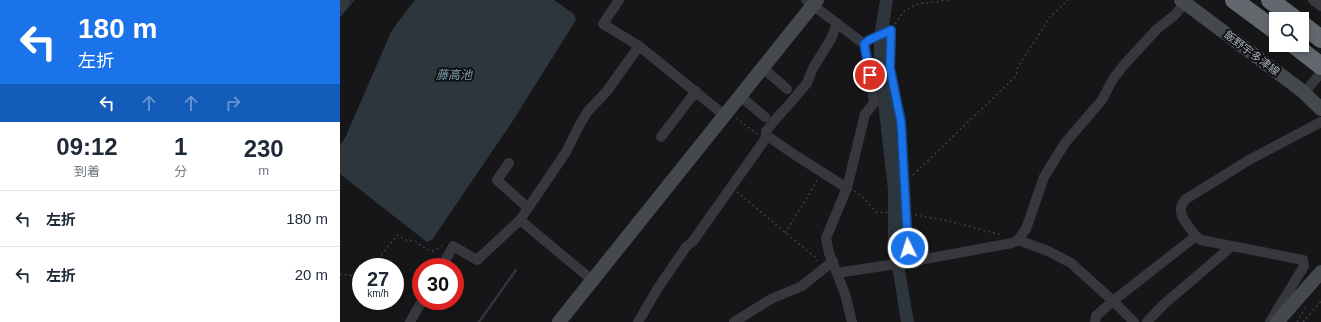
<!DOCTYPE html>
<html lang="ja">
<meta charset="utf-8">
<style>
:root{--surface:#fff;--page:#f6f6f7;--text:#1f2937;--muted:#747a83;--line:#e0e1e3}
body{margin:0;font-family:Helvetica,"Noto Sans JP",sans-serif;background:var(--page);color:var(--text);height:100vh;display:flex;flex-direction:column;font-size:15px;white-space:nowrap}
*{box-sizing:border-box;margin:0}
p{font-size:13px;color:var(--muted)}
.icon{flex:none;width:22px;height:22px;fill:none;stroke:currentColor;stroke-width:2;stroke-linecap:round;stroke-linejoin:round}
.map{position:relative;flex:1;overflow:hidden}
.details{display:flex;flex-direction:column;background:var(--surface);width:340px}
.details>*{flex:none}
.banner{background:#1a73e8;color:#fff;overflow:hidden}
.buttons{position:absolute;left:929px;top:12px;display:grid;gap:8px}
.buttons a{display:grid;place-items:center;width:40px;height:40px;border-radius:0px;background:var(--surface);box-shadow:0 2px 6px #0003;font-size:20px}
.speed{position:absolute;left:12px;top:258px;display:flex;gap:8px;font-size:20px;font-weight:700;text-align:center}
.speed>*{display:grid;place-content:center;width:52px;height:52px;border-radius:50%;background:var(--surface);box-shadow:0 2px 6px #0003;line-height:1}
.speed small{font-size:10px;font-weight:400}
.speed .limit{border:6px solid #d22;background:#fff;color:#111}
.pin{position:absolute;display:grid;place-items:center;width:34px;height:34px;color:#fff;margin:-17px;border:2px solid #fff;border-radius:50%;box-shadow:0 1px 4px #0007}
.me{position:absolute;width:44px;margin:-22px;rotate:356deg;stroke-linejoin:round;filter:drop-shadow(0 0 3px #0008)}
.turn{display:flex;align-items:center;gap:14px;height:84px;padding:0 12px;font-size:18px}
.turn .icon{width:52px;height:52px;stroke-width:2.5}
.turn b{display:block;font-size:28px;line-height:34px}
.lanes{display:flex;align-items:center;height:38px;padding:0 12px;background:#0003;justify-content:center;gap:20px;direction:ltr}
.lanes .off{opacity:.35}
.eta{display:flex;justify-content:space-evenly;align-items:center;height:68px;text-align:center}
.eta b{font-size:24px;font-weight:800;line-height:28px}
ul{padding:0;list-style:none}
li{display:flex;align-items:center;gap:12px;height:56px;padding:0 12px;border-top:1px solid var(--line)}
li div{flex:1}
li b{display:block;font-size:15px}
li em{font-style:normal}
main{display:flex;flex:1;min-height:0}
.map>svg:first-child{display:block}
.water{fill:#2c363c}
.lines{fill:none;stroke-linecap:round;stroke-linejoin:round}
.stream{stroke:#2c363c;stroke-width:2.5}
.path{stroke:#3d3f44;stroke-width:1.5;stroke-dasharray:2 3;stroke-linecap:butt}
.street{stroke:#37383d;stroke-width:10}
.secondary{stroke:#45484d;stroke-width:14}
.highway{stroke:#63676e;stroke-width:18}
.route-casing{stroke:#114b97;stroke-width:10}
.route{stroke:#1a73e8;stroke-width:7}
.labels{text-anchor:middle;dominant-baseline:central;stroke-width:4;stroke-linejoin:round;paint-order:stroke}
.street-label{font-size:11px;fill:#a8aeb8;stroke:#111113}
.water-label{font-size:12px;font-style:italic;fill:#7f9fb2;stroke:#111113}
</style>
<main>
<section class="details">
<div class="banner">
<div class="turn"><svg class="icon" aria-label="left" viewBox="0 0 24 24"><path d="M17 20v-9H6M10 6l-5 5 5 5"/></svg><div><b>180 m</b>左折</div></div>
<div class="lanes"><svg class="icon" aria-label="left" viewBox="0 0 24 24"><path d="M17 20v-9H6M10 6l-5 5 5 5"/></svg><svg class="icon off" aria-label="ahead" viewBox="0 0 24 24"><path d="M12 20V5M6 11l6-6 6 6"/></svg><svg class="icon off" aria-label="ahead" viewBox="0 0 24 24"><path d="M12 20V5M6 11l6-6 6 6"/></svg><svg class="icon off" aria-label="right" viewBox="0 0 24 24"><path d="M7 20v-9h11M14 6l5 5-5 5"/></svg></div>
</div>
<div class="eta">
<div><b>09:12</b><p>到着</p></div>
<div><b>1</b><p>分</p></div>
<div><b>230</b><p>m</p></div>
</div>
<ul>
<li><svg class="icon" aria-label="left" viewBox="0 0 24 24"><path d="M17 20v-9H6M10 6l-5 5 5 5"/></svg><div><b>左折</b></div><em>180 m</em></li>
<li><svg class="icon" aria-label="left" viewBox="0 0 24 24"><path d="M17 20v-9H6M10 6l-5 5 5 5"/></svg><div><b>左折</b></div><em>20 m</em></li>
</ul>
</section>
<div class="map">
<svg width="981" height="322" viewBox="0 0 981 322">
<rect width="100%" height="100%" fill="#161618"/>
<g class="water">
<polygon points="75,0 214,0 234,14 236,20 172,122 92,240 87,242 0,174 0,146 6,136 51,32 57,23"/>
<polygon points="540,0 553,0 549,25 548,58 555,110 565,270 574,322 561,322 548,241 548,190 539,111 534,74 534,37"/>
</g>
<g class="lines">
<g class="stream">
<polyline points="0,16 13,0"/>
<polyline points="139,322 176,270"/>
</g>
<g class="path">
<polyline points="555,24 565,10 578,4 609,0"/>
<polyline points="396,118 417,134"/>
<polyline points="573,175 676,76 678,67 710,17 728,0"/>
<path d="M514 191C523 196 529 204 536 212L558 213"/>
<polyline points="397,192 476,258 477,261"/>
<polyline points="575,215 609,221 661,235"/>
<polyline points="445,233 467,198 477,180"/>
<polyline points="32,267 57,235 66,240 75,241 86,249 93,251 102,246"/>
<polyline points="0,275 2,274 21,277"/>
<polyline points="957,322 965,308"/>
<polyline points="963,322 981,301"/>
</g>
<g class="street">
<polyline points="279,0 263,24 299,46 384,115"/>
<polyline points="466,0 524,44 528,61 534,103 525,114 507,188 486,238 489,253 505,294 512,322"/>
<polyline points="973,0 981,6"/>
<polyline points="0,7 5,0"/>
<polyline points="524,44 529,40 551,30 550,68 561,122 569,262"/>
<polyline points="423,68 447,89"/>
<polyline points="964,93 980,74"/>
<polyline points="400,96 425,117"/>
<polyline points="426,135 455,155 507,188"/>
<polyline points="321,137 356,91"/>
<polyline points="169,163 157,180 188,208"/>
<polyline points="180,220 252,280"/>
<polyline points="856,236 861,240 963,260 964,266 930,322"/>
<polyline points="678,240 708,251 731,263 773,301 794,322"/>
<polyline points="102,267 113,246 137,260 180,220 226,152 240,124 248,111 267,91 299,46"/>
<polyline points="497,273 569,262 672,243 678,240 686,229 704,177 725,143 762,100 773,79 784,65 817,29 835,15 847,0"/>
<polyline points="70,322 82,301"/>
<polyline points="298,322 318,288 346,247 353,241 426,138 426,131 434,121 452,101 467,83 473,68 491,39 497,23"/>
<polyline points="394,322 431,299 462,286 493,261"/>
<path d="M755 322 756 316 773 301 856 236C848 225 833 212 846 199L909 160 981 122"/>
<polyline points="807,322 823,305 892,246"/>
</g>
<g class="secondary">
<polyline points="841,0 961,90 981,109"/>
<polyline points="219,322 477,0"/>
<polyline points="937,322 981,272"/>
</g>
<g class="highway">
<polyline points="894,0 936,31"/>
<polyline points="930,0 955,19"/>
<polyline points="962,24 981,39"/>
<polyline points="954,45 981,66"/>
</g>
</g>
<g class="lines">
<g class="route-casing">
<polyline id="route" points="530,75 524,44 529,40 551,30 550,68 561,122 568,248"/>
</g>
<use href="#route" class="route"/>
</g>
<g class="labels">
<g class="street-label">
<text transform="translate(912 53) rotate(37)">飯野宇多津線</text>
</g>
<g class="water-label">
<text x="114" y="75">藤高池</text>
</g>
</g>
</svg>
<div class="buttons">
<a><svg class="icon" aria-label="search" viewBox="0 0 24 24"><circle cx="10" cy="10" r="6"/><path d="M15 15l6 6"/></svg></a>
</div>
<div class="speed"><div>27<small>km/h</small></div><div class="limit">30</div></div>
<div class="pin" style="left:530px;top:75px;background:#d93025"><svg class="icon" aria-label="arrive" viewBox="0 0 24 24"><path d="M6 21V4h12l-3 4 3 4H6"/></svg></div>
<svg class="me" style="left:568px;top:248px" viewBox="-20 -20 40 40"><circle r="17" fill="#1a73e8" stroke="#fff" stroke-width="3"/><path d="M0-11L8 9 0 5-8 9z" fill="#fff"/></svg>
</div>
</main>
